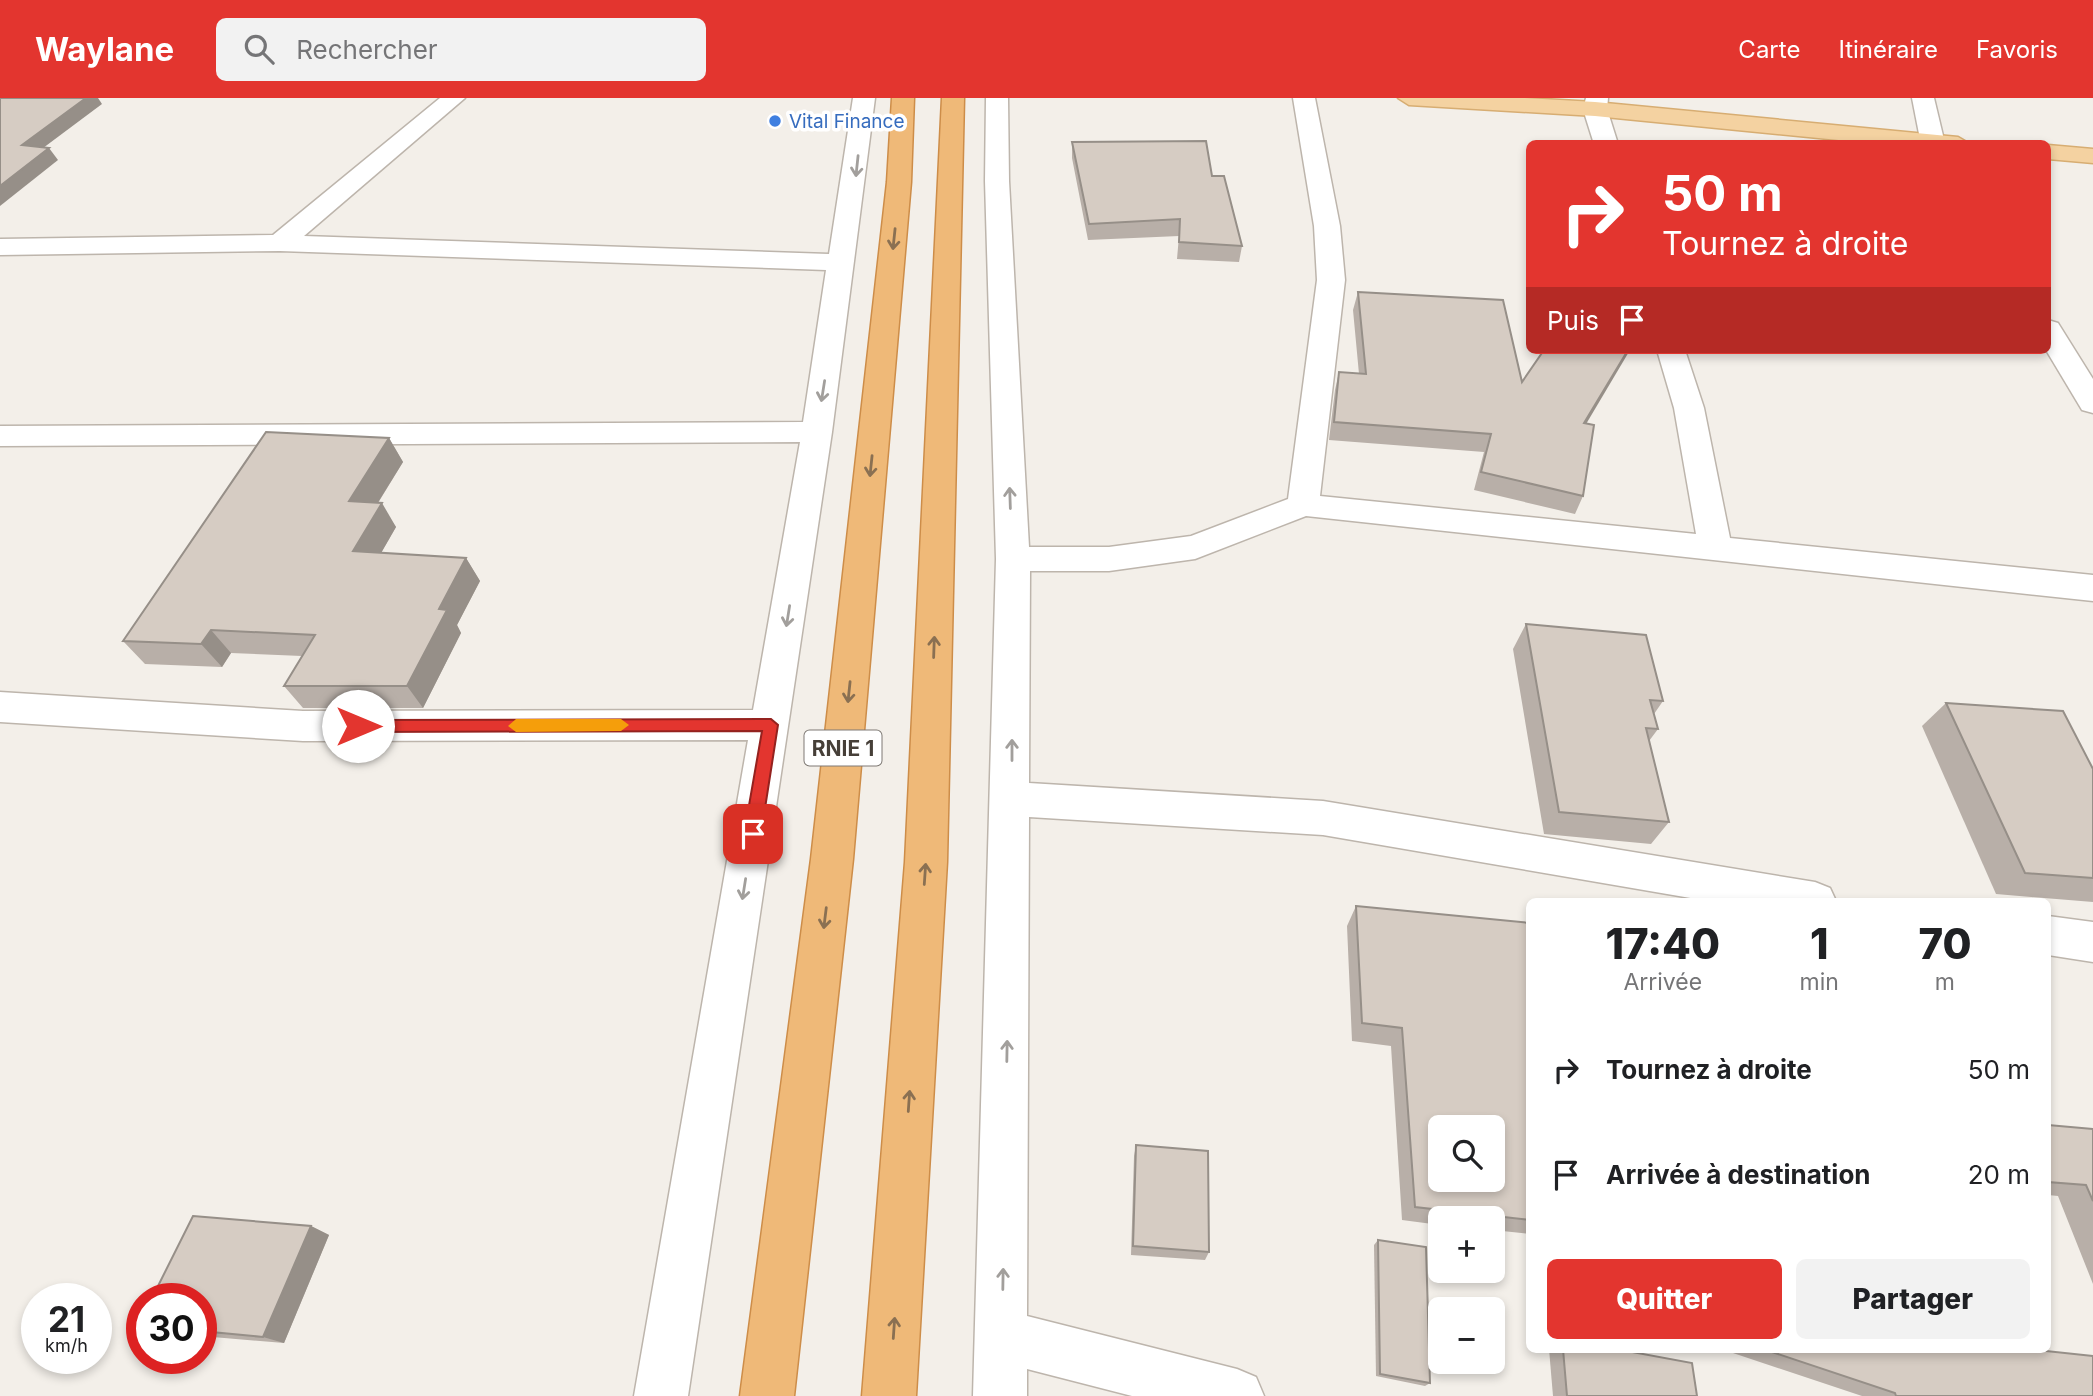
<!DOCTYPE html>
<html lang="fr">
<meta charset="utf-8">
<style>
:root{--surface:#fff;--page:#f2f2f2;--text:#202124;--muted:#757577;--accent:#e3352f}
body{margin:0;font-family:Inter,sans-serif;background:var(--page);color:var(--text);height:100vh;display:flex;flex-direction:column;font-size:26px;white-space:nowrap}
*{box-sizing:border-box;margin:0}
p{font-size:23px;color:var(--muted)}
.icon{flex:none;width:38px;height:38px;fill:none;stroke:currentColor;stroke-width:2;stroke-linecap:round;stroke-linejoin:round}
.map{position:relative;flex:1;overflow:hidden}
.sheet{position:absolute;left:1526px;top:800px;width:525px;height:455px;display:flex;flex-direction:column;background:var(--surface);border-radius:10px;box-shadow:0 4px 10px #0003}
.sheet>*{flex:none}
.top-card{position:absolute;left:1526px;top:42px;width:525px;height:214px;border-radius:10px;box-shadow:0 4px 10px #0003;background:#e3352f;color:#fff;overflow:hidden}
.buttons{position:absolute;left:1428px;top:1017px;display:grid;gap:14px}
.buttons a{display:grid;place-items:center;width:77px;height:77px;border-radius:10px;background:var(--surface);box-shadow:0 4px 10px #0003;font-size:35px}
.speed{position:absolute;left:21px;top:1185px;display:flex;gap:14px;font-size:35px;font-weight:700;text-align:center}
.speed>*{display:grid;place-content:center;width:91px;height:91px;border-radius:50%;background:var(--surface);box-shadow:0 4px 10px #0003;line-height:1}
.speed small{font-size:18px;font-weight:400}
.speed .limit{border:10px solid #d22;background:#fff;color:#111}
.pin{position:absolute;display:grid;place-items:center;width:60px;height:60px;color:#fff;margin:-30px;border-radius:14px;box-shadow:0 4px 10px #0006}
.me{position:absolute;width:77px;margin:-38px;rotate:90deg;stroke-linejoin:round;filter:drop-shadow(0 0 5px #0008)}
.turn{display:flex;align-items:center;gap:24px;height:147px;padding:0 21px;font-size:32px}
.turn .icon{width:91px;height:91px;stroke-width:2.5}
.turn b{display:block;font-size:49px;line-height:60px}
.then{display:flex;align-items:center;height:66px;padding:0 21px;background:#0003;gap:14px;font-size:26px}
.eta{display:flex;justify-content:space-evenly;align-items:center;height:119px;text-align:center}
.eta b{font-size:42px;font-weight:800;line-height:49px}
.button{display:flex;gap:14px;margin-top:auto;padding:14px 21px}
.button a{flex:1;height:80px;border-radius:10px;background:var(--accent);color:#fff;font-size:28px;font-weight:800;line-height:80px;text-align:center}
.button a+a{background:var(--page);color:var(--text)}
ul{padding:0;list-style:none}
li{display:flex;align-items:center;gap:21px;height:105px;padding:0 21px}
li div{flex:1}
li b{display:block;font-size:26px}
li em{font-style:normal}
header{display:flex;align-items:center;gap:42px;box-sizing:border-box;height:98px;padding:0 35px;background:var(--accent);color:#fff}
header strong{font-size:33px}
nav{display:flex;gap:38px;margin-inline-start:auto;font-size:24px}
.search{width:490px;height:63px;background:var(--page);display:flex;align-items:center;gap:18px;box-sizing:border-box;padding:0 24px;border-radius:10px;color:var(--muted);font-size:26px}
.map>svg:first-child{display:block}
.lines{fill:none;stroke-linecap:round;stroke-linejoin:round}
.minor-casing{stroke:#bdb5ac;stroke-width:3}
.major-casing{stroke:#d7ad72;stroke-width:3}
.highway-casing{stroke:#cd8d49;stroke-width:3}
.minor{fill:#fff;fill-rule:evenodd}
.major{fill:#f4d2a1;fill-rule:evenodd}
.highway{fill:#efb978;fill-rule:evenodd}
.wall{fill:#b8afa8}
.shaded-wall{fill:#968f88}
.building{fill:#d6ccc3;stroke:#968f88;stroke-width:2;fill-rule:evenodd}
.oneway{stroke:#a29f9c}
.oneway2{stroke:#8a7052}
.route{fill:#e3352f;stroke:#94221f;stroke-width:2}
.slow{fill:#f59e0b}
.shop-dot{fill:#3f7fe0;stroke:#fff;stroke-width:2.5}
.labels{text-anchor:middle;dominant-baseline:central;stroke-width:7;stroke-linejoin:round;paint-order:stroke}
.far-shop-label{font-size:19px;fill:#366cbe;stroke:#fff;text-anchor:start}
.shield{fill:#fff;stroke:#7e7974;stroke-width:2}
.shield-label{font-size:21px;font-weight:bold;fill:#463f38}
</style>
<header>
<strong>Waylane</strong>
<div class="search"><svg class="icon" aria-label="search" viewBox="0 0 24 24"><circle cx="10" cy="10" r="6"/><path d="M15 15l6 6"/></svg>Rechercher</div>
<nav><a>Carte</a><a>Itinéraire</a><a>Favoris</a></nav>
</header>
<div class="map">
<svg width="2093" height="1298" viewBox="0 0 2093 1298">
<rect width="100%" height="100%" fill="#f3efe9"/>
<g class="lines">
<g class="minor-casing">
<g id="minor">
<polygon points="440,0 465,0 304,138 829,156 853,0 875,0 832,334 688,1298 634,1298 748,642 303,643 0,624 0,594 303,613 753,612 800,344 0,348 0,328 803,324 826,172 280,153 0,157 0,141 273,137"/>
<polygon points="986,0 1008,0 1009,83 1029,449 1109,449 1191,438 1288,401 1317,182 1314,128 1293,0 1315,0 1340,128 1345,182 1320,398 1696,436 1674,310 1657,252 1685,252 1704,310 1730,440 2093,477 2093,503 1306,418 1195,461 1109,473 1030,473 1029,685 1323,703 1815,784 1830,790 1836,803 1708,803 1323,737 1029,719 1027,1218 1237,1271 1256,1279 1264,1298 1132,1298 1027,1271 1027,1298 973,1298 996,461 985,83"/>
<polygon points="1586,0 1608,0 1607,11 1618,46 1594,46 1583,11"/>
<polygon points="1912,0 1934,0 1945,46 1921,46"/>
<polygon points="2048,222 2058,225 2093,281 2093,315 2082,312 2046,252"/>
<polygon points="2048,818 2093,824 2093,864 2048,857"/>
</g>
</g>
<g class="major-casing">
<g id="major">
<polygon points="1398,0 1525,0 1595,4 1958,39 1970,46 1879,46 1595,18 1409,7"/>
<polygon points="2048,47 2093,51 2093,65 2048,61"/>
</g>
</g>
<g class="highway-casing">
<g id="highway">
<polygon points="892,0 914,0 911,84 853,761 794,1298 740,1298 811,761 887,84"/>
<polygon points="942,0 964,0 947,764 916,1298 862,1298 905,764"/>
</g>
</g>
<use href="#minor" class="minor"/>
<use href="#major" class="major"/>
<use href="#highway" class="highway"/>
</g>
<g class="wall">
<polygon points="1072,44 1212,78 1242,148 1239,164 1177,161 1179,138 1088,142 1072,60"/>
<polygon points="1358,194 1522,284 1587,326 1583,398 1575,416 1474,392 1484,354 1329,342 1335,292 1339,274 1359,276 1353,212"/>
<polygon points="389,340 403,364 378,405 396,429 381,455 466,460 480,483 457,527 461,535 423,610 303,610 284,588 302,558 231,555 222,569 145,566 123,543"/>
<polygon points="1526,526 1663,603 1654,616 1658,631 1649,643 1669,724 1651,746 1544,736 1513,551"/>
<polygon points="1946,605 2093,671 2093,804 1996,796 1922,628"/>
<polygon points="1356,808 1530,825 1530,1136 1493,1132 1493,1120 1440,1120 1440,1127 1402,1122 1391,948 1352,943 1347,828"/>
<polygon points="2048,1027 2093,1031 2093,1186 2058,1098 2048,1097"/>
<polygon points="1136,1047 1209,1154 1205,1162 1131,1157 1134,1058"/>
<polygon points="311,1128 329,1137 284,1245 201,1238 201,1200"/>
<polygon points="1378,1142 1430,1285 1425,1288 1376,1278 1374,1147"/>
<polygon points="1549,1251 1616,1251 1697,1298 1553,1298"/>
<polygon points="1721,1251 2028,1251 2093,1298 1862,1298"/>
</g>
<g class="shaded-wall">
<polygon points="86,0 98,0 102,6 31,59 22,47"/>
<polygon points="49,50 58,62 0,108 0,88"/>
<polygon points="1628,252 1630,252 1576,343 1584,325"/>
<polygon points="389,340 403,364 364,427 349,403"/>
<polygon points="382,405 396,429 369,476 353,453"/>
<polygon points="466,460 480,483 457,527 461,535 423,610 407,588 439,511"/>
<polygon points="211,532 231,555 222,569 201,546"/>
<polygon points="311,1128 329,1137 284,1245 263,1239"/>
</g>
<g class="building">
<polygon points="0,0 86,0 22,47 49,50 0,88"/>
<polygon points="1206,43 1212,78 1224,78 1242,148 1179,144 1180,121 1089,126 1072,44"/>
<polygon points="1358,194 1503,202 1522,284 1544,252 1628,252 1584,325 1594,327 1583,398 1481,374 1491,336 1334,324 1339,274 1366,276"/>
<polygon points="266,334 389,340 349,403 382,405 353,453 466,460 439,511 447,512 407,588 284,588 315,537 211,532 201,546 123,543"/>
<polygon points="1526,526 1646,537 1663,603 1650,602 1658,631 1646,630 1669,724 1559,714"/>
<polygon points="1946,605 2063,613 2093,671 2093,780 2025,775"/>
<path d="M1356 808 1530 825V1122L1415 1109 1402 930 1362 925ZM1440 1029H1493V1082H1440Z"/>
<polygon points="2048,1027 2093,1031 2093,1103 2086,1087 2048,1084"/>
<polygon points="1136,1047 1208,1053 1209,1154 1133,1148"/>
<polygon points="193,1118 311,1128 263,1239 201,1233 201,1200 152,1200"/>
<polygon points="1378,1142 1426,1149 1430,1285 1380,1276"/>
<polygon points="1563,1251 1616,1251 1692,1265 1697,1298 1567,1298"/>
<polygon points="1763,1251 2028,1251 2093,1258 2093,1298 1896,1298 1895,1295"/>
</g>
<defs><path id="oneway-shaft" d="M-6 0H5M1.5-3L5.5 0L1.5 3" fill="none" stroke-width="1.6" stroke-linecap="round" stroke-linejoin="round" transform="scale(1.75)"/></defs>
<g class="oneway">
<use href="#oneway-shaft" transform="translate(857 68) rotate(96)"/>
<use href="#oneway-shaft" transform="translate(823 293) rotate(99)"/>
<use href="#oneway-shaft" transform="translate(1010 400) rotate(-92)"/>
<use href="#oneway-shaft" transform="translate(788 518) rotate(99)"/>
<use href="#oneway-shaft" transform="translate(1012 652) rotate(-90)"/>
<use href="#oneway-shaft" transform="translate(744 791) rotate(99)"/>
<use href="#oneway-shaft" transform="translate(1007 953) rotate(-89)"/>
<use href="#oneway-shaft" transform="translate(1003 1181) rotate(-89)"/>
</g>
<g class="oneway2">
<use href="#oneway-shaft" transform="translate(894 141) rotate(96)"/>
<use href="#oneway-shaft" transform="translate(871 368) rotate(96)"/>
<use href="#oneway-shaft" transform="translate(934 549) rotate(-88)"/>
<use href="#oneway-shaft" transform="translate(849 594) rotate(96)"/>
<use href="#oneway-shaft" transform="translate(925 776) rotate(-86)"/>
<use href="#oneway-shaft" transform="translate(825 820) rotate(97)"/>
<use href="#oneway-shaft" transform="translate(909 1003) rotate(-86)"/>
<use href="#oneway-shaft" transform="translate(894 1230) rotate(-86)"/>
</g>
<polygon class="route" points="771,621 778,627 761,736 753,743 744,736 762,633 358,634 351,628 358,622"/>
<polygon class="slow" points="516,621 621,621 629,627 621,633 516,634 508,628"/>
<circle class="shop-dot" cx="775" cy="23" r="7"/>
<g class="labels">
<g class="far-shop-label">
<text x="789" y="23">Vital Finance</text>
</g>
<rect class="shield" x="804.5" y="632.5" width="77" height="35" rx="5"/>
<g class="shield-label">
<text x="843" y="650">RNIE 1</text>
</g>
</g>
</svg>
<div class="buttons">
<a><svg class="icon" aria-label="search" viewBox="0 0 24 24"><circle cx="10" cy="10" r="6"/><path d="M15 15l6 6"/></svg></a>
<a>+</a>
<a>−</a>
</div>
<div class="speed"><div>21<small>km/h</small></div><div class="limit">30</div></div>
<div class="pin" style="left:753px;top:736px;background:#d93025"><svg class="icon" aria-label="arrive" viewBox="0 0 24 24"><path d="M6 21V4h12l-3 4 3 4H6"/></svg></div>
<svg class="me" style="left:358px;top:628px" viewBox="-20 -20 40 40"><circle r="19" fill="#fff"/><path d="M0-13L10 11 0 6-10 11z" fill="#e3352f"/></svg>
<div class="top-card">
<div class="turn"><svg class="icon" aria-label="right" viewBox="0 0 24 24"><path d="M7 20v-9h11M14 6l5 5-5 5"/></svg><div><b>50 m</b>Tournez à droite</div></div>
<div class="then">Puis<svg class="icon" aria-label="arrive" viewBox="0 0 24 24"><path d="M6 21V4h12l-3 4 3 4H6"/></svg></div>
</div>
<section class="sheet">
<div class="eta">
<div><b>17:40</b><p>Arrivée</p></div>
<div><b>1</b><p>min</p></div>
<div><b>70</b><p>m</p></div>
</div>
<ul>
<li><svg class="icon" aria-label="right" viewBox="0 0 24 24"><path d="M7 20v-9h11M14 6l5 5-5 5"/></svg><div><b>Tournez à droite</b></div><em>50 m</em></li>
<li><svg class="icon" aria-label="arrive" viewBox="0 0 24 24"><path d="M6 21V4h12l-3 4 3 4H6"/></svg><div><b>Arrivée à destination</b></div><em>20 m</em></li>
</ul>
<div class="button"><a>Quitter</a><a>Partager</a></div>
</section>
</div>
